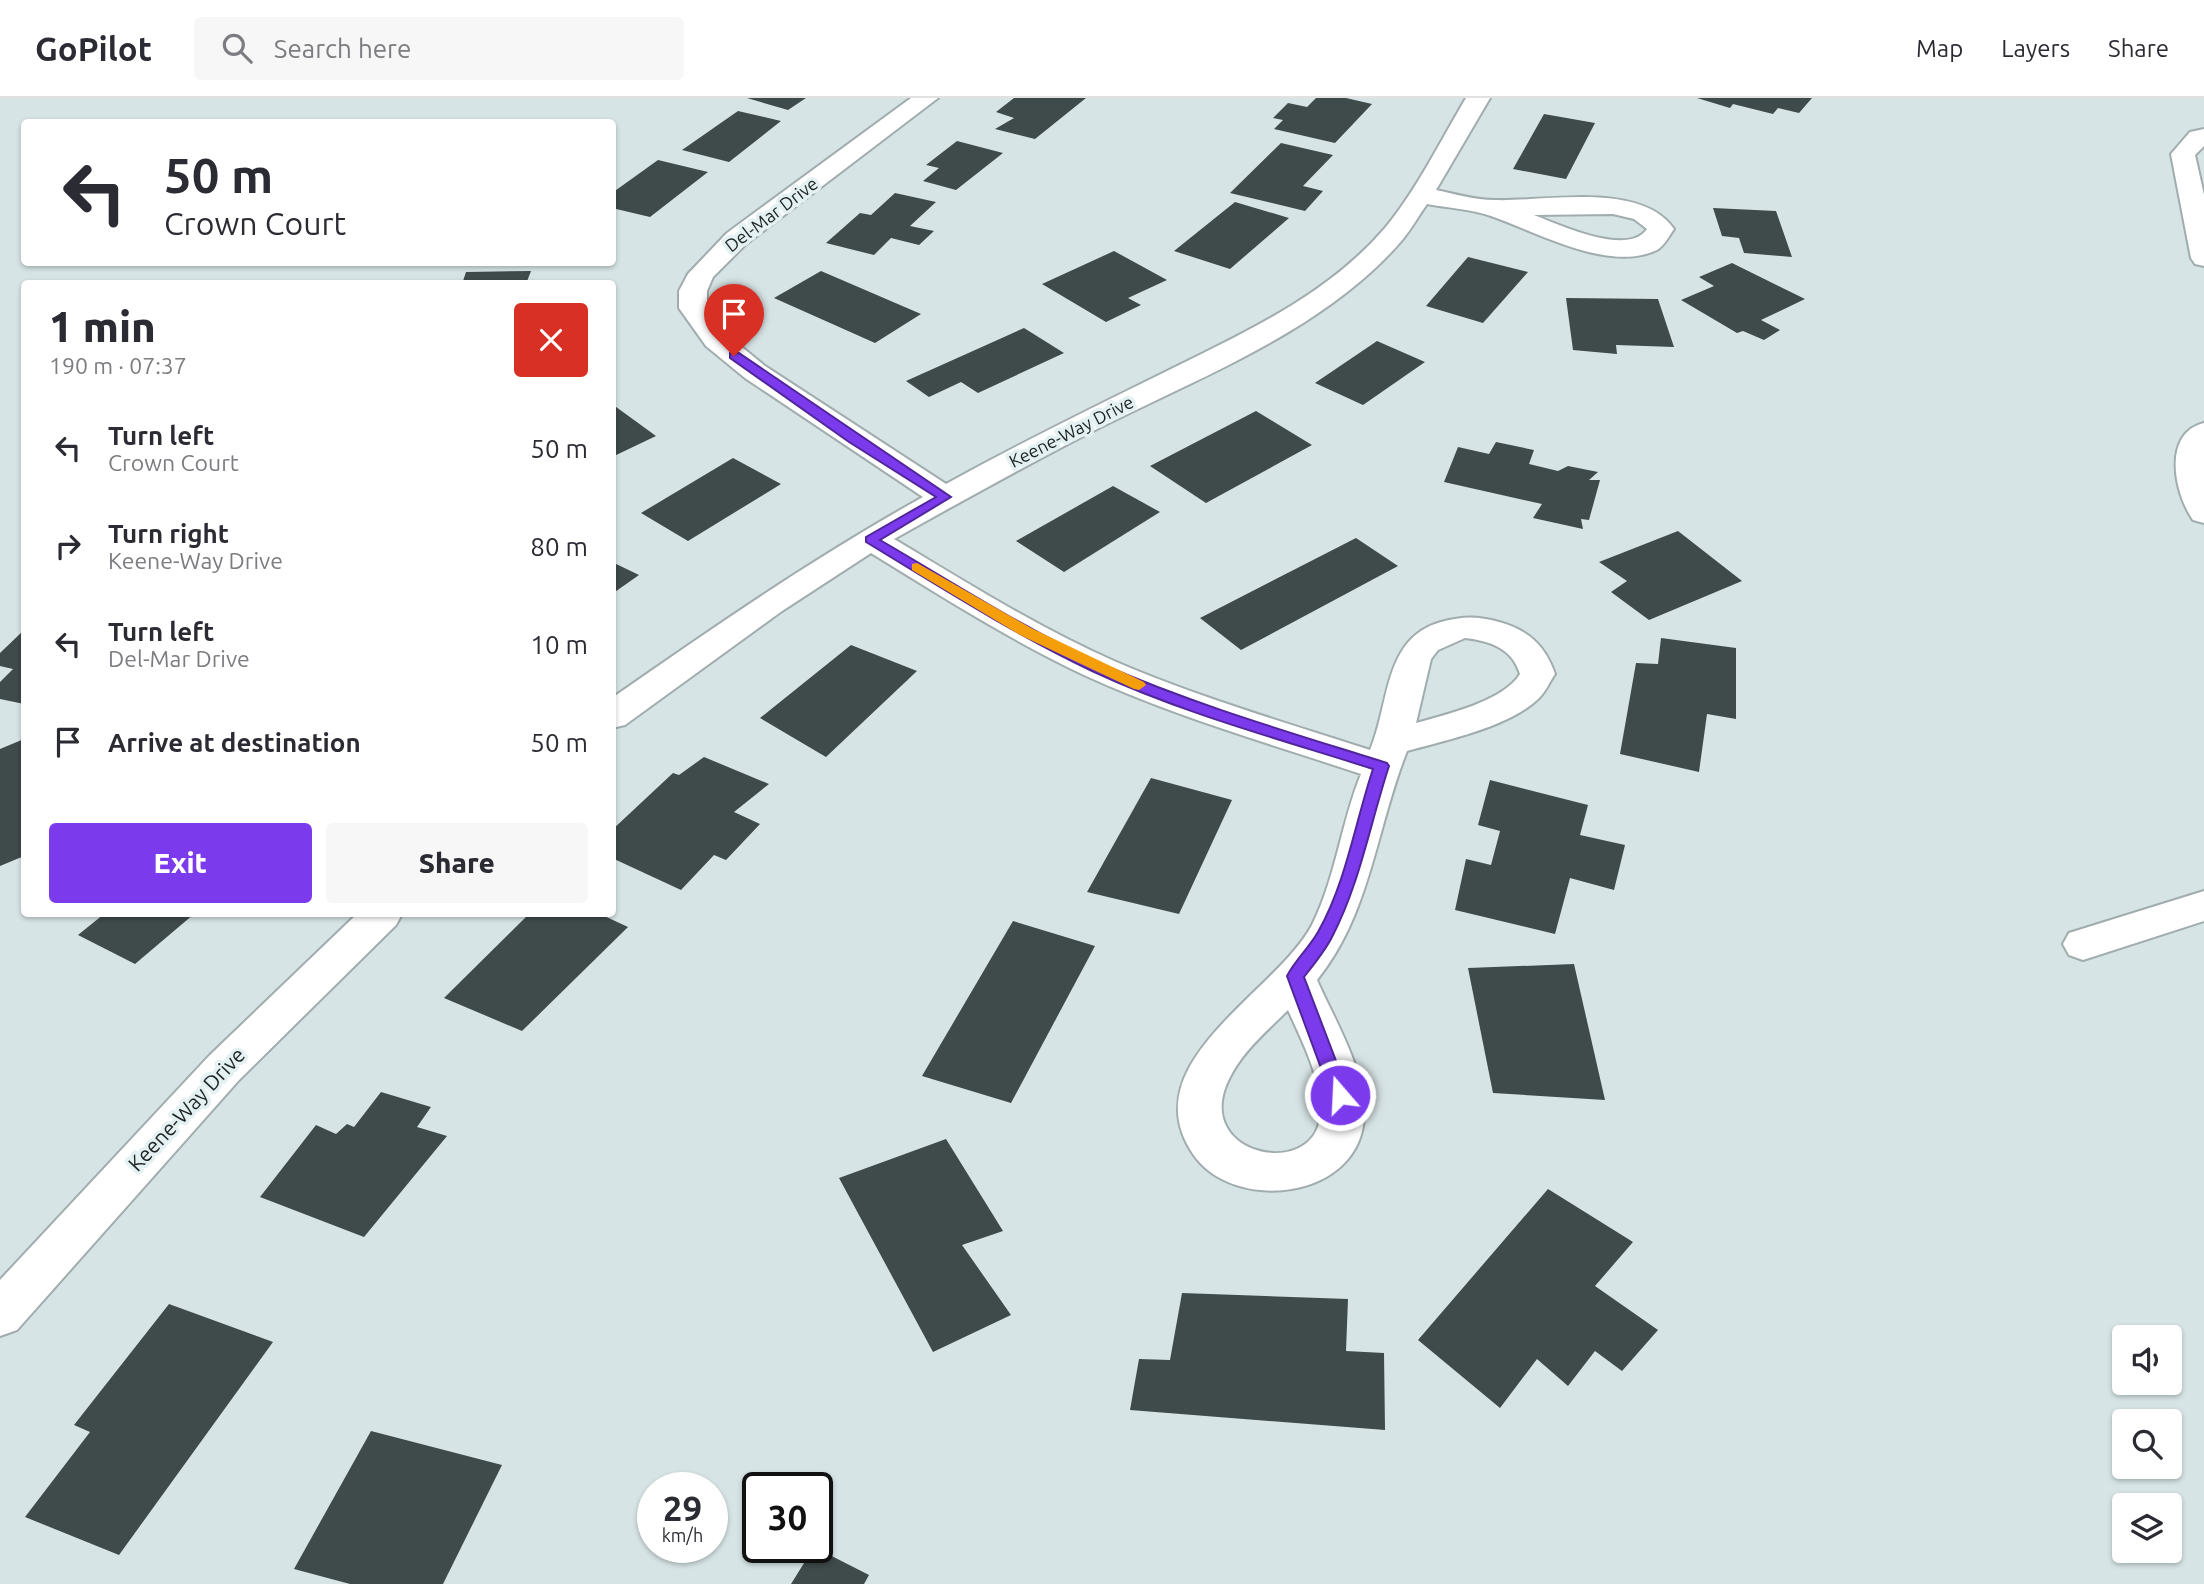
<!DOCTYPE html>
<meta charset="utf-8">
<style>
:root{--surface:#fff;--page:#f7f7f7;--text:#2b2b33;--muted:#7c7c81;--line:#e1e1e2;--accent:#7c3aed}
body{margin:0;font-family:Ubuntu,sans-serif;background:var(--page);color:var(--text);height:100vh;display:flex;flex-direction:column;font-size:26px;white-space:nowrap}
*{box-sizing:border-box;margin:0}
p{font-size:23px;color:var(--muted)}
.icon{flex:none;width:38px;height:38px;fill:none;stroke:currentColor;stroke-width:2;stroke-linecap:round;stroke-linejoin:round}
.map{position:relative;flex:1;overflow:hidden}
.details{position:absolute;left:21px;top:182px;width:595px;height:637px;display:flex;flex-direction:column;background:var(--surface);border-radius:7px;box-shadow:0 2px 5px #0004}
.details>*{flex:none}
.guide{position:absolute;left:21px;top:21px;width:595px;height:147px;border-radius:7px;box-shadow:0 2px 5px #0004;background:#fff;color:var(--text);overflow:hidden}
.buttons{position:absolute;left:2112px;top:1227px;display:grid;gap:14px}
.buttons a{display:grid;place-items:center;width:70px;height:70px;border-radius:7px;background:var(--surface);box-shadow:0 2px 5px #0004;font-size:35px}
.speed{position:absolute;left:637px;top:1374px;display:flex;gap:14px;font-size:35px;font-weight:700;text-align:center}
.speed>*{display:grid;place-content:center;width:91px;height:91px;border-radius:50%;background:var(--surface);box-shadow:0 2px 5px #0004;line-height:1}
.speed small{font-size:18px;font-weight:400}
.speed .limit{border:4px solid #111;border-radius:10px;background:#fff;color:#111}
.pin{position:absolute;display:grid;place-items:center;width:60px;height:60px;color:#fff;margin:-72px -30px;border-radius:50% 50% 50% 0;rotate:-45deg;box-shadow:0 0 7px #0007}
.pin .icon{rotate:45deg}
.me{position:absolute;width:77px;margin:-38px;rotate:341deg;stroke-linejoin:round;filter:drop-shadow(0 0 5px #0008)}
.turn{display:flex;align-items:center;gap:24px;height:147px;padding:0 28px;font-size:32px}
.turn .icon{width:91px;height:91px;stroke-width:2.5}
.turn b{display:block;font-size:49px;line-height:60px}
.round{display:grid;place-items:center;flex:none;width:74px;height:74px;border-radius:7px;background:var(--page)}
.head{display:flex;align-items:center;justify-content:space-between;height:119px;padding:0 28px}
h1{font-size:42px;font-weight:800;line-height:52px}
.primary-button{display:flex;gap:14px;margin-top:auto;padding:14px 28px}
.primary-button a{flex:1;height:80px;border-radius:7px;background:var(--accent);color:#fff;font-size:28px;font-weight:800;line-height:80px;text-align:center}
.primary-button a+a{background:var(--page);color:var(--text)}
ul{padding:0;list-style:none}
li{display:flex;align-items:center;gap:21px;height:98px;padding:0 28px}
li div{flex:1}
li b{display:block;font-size:26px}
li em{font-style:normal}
header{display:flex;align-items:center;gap:42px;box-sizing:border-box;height:98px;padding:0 35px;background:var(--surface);border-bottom:2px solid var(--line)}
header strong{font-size:33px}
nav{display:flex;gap:38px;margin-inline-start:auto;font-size:24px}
.search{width:490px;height:63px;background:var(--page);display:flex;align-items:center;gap:18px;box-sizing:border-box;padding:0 24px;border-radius:7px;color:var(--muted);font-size:26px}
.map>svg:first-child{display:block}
.building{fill:#3f4a4a}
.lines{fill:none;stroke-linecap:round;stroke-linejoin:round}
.minor-casing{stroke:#a0acad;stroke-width:4}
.minor{fill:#fff;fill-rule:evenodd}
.route{fill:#7c3aed;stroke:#51269a;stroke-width:2}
.slow{fill:#f59e0b}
.labels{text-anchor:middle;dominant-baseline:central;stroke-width:7;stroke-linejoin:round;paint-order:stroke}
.far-street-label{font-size:18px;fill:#1f2324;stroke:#e4f1f2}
.street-label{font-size:21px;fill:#1f2324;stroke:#e4f1f2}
</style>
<header>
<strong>GoPilot</strong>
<div class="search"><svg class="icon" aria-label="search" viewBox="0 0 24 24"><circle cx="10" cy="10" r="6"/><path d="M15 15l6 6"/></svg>Search here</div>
<nav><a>Map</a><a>Layers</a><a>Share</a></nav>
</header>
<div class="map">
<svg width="2204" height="1486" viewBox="0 0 2204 1486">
<rect width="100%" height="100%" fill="#d7e4e5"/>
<g class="building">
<polygon points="747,0 806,0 788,12"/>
<polygon points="1014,0 1086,0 1035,41 995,31 1014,20 996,14"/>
<polygon points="1316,0 1346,0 1372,6 1335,45 1274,31 1283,22 1273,20 1288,5 1307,9"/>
<polygon points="1697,0 1812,0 1799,15 1778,10 1773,16 1733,6 1730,10"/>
<polygon points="738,13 781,23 729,64 682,52"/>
<polygon points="1544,16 1595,25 1566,81 1513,71"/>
<polygon points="957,43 1003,55 956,92 923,83 939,70 926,67"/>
<polygon points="1281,45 1333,57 1303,88 1323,93 1305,113 1230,95"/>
<polygon points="658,62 708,74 650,119 612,110 612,95"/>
<polygon points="895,95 936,104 910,128 934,133 919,147 891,140 874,157 826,145 860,115 871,117"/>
<polygon points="1235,104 1289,120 1230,171 1174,153"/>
<polygon points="1713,110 1776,113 1792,159 1744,155 1739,140 1722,138"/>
<polygon points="1114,153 1167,182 1128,200 1141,207 1106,224 1042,186"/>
<polygon points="1468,159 1528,174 1483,225 1426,208"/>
<polygon points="1732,165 1805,201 1761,222 1780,232 1764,242 1743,233 1737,235 1681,202 1714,188 1699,179"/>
<polygon points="531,173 526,186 462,186 466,174"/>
<polygon points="821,173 921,216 875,245 774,200"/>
<polygon points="1566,200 1658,201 1674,249 1616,247 1617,256 1573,252"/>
<polygon points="1024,230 1064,255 978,295 961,284 929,299 906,283"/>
<polygon points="1377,243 1425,264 1363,307 1315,285"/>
<polygon points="612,306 656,338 612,359"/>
<polygon points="1256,313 1312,347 1206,405 1150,368"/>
<polygon points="1496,344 1534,352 1529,366 1558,373 1568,368 1598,374 1589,382 1600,382 1589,422 1581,421 1583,431 1533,420 1542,406 1444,384 1458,349 1489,356"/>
<polygon points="733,360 781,386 688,443 641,415"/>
<polygon points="1113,388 1160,414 1064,474 1016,443"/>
<polygon points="1678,433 1742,483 1649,522 1611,494 1627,483 1599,464"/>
<polygon points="1356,440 1398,468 1241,552 1200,520"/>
<polygon points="612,464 639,477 612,496"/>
<polygon points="24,532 24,606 0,601 0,584 13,571 0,568 0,555"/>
<polygon points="1661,540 1736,550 1736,621 1707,616 1699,674 1620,656 1636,565 1658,566"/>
<polygon points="851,547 917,573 826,659 760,620"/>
<polygon points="24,641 24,758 0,768 0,651"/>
<polygon points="704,659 769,686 734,714 760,726 726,762 714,757 681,792 612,760 612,732 673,675 679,677"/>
<polygon points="1151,680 1232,702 1179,816 1087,794"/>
<polygon points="1490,682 1588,707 1580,737 1625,747 1614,792 1570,780 1555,836 1455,812 1466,761 1491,767 1500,733 1478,727"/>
<polygon points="104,816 194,816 135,866 78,837"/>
<polygon points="529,816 600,816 628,829 522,933 444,900"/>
<polygon points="1013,823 1095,848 1011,1005 922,978"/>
<polygon points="1574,866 1605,1002 1493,995 1468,870"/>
<polygon points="381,994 431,1009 417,1029 447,1038 364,1139 260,1099 316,1027 336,1036 347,1026 354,1029"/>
<polygon points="946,1041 1003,1133 962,1147 1011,1217 933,1254 839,1080"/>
<polygon points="1548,1091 1633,1144 1595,1188 1658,1232 1622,1273 1595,1253 1568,1288 1537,1261 1500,1310 1418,1242"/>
<polygon points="1182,1195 1348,1201 1346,1253 1384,1255 1385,1332 1130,1312 1139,1261 1170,1262"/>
<polygon points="169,1206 273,1244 119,1457 25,1419 90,1334 74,1327"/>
<polygon points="371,1333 502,1367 443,1486 350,1486 294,1471"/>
<polygon points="814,1449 869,1477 864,1486 791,1486"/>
</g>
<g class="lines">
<g class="minor-casing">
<g id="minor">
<path d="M911 0H938L745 147 713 179 707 193V210L726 236 765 268 946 386C1016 347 1088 312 1159 277 1239 237 1325 200 1385 130 1416 93 1441 42 1466 0H1490L1436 92C1455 96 1475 102 1494 102 1546 104 1641 83 1674 131 1669 138 1664 148 1657 152 1609 175 1537 134 1491 118 1471 111 1448 110 1427 106 1419 117 1412 130 1403 141 1327 231 1202 278 1099 330 1030 365 962 403 894 441 966 484 1037 529 1114 563 1197 599 1284 624 1370 652 1390 606 1383 540 1441 524 1463 518 1478 518 1499 524 1528 532 1545 547 1555 576 1550 583 1546 593 1540 599 1511 629 1446 642 1407 653 1376 730 1371 815 1317 882 1335 923 1365 971 1364 1017 1362 1102 1233 1116 1193 1056 1131 965 1277 894 1312 827 1336 779 1341 725 1361 676 1268 645 1173 618 1084 577 1010 542 941 498 871 455L782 513 625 627 612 630V600C714 529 815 459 923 399L745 280 706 248 679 210V193L688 176 727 135ZM1613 116 1634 121 1647 131C1628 159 1560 127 1534 117ZM1465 540C1490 543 1512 550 1520 576 1504 603 1445 617 1416 625L1431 561 1438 552ZM1288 912C1302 943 1324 985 1320 1020 1312 1082 1191 1057 1229 981 1242 954 1267 933 1288 912Z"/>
<polygon points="2204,31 2204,48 2195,57 2204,97 2204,168 2195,166 2191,160 2171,56 2190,34"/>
<path d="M2204 325V425L2193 422C2174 395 2162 335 2204 325Z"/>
<polygon points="2204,793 2204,823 2083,862 2069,857 2063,846 2069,835"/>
<polygon points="357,816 402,816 396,827 239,982 17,1232 0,1238 0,1182 209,958"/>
</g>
</g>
<use href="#minor" class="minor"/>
</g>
<path class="route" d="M730 255H739L951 399 880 442C954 485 1026 532 1104 567 1195 607 1292 635 1387 665L1389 668C1370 726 1360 785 1332 839 1325 853 1314 866 1304 879L1349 997 1346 1002 1340 1004 1334 1002 1331 997 1287 878C1295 862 1309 850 1318 834 1346 785 1355 725 1373 671 1279 641 1182 615 1092 573 1014 536 940 489 866 444V439L936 399 849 344 730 260Z"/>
<polygon class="slow" points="917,465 1031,530 1144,584 1146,587 1139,592 1134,591 1020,537 912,472 912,466"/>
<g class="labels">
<g class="far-street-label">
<text transform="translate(771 116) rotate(-37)">Del-Mar Drive</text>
<text transform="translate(1071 333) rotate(-27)">Keene-Way Drive</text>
</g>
<g class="street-label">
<text transform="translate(186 1011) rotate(-47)">Keene-Way Drive</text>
</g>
</g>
</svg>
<div class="buttons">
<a><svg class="icon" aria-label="sound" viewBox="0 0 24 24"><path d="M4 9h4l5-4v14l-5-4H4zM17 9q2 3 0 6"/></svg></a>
<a><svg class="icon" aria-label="search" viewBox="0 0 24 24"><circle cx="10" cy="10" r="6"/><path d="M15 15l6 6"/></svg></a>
<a><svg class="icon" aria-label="layers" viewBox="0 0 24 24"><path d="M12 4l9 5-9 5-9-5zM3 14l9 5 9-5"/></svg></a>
</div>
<div class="speed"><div>29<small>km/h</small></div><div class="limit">30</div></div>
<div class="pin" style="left:734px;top:258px;background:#d93025"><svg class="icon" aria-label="arrive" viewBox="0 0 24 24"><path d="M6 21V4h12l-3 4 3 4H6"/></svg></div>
<svg class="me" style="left:1340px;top:997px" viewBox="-20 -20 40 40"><circle r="17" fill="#7c3aed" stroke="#fff" stroke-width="3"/><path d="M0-11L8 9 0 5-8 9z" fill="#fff"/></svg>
<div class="guide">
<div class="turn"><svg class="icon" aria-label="left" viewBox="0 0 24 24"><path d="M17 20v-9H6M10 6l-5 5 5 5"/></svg><div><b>50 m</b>Crown Court</div></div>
</div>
<section class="details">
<div class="head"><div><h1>1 min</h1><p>190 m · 07:37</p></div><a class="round" style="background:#d93025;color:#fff"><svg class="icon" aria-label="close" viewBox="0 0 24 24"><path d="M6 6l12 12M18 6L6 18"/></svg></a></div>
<ul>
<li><svg class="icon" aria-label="left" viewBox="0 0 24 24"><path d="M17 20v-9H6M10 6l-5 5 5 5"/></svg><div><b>Turn left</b><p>Crown Court</p></div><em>50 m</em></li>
<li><svg class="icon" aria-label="right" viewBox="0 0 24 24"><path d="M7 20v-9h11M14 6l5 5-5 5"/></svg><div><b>Turn right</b><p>Keene-Way Drive</p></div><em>80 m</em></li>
<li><svg class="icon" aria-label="left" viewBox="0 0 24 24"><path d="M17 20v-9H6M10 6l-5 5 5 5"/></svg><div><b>Turn left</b><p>Del-Mar Drive</p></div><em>10 m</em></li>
<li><svg class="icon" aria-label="arrive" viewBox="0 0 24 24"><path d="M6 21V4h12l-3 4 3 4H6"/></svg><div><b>Arrive at destination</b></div><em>50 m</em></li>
</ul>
<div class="primary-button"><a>Exit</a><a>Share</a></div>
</section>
</div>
